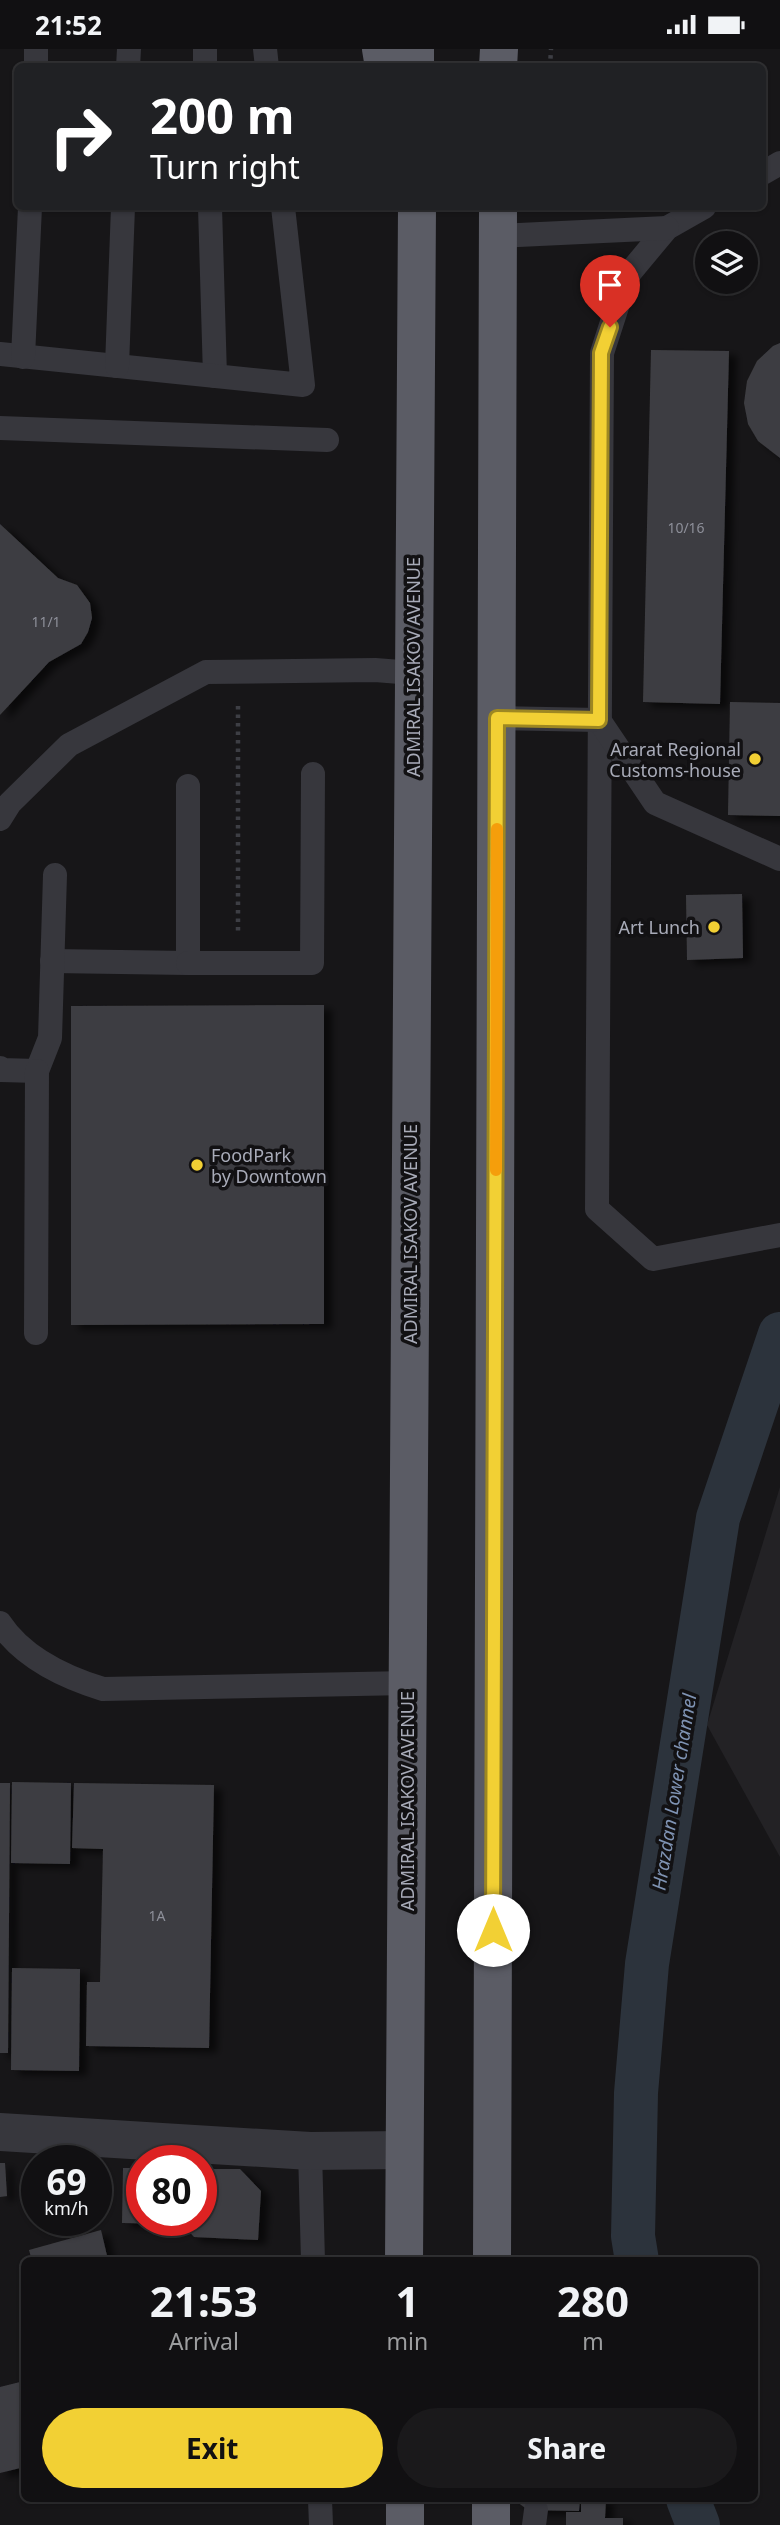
<!DOCTYPE html>
<meta charset="utf-8">
<style>
:root{--surface:#111012;--page:#1a191b;--text:#f1f3f6;--muted:#9c9d9f;--line:#303032;--accent:#f2d034}
body{margin:0;font-family:"Noto Sans",sans-serif;background:var(--page);color:var(--text);height:100vh;display:flex;flex-direction:column;font-size:26px;white-space:nowrap}
*{box-sizing:border-box;margin:0}
p{font-size:23px;color:var(--muted)}
.icon{flex:none;width:38px;height:38px;fill:none;stroke:currentColor;stroke-width:2;stroke-linecap:round;stroke-linejoin:round}
.map{position:relative;flex:1;overflow:hidden}
.drawer{position:absolute;left:21px;top:2208px;width:737px;height:245px;display:flex;flex-direction:column;background:var(--surface);border-radius:10px;box-shadow:0 2px 5px #0004,0 0 0 2px var(--line)}
.drawer>*{flex:none}
.guide{position:absolute;left:14px;top:14px;width:752px;height:147px;border-radius:10px;box-shadow:0 2px 5px #0004,0 0 0 2px var(--line);background:#202124;color:#fff;overflow:hidden}
.buttons{position:absolute;left:695px;top:182px;display:grid;gap:14px}
.buttons a{display:grid;place-items:center;width:63px;height:63px;border-radius:50%;background:var(--surface);box-shadow:0 2px 5px #0004,0 0 0 2px var(--line);font-size:35px}
.speed{position:absolute;left:21px;top:2096px;display:flex;gap:14px;font-size:35px;font-weight:700;text-align:center}
.speed>*{display:grid;place-content:center;width:91px;height:91px;border-radius:50%;background:var(--surface);box-shadow:0 2px 5px #0004,0 0 0 2px var(--line);line-height:1}
.speed small{font-size:18px;font-weight:400}
.speed .limit{border:10px solid #d22;background:#fff;color:#111}
.pin{position:absolute;display:grid;place-items:center;width:60px;height:60px;color:#fff;margin:-72px -30px;border-radius:50% 50% 50% 0;rotate:-45deg;box-shadow:0 0 7px #0007}
.pin .icon{rotate:45deg}
.me{position:absolute;width:77px;margin:-38px;rotate:0deg;stroke-linejoin:round;filter:drop-shadow(0 0 5px #0008)}
.turn{display:flex;align-items:center;gap:24px;height:147px;padding:0 21px;font-size:32px}
.turn .icon{width:91px;height:91px;stroke-width:2.5}
.turn b{display:block;font-size:49px;line-height:60px}
.eta{display:flex;justify-content:space-evenly;align-items:center;height:119px;text-align:center}
.eta b{font-size:42px;font-weight:700;line-height:49px}
.primary-button{display:flex;gap:14px;margin-top:auto;padding:14px 21px}
.primary-button a{flex:1;height:80px;border-radius:42px;background:var(--accent);color:#111;font-size:28px;font-weight:700;line-height:80px;text-align:center}
.primary-button a+a{background:var(--page);color:var(--text)}
.status{display:flex;justify-content:space-between;align-items:center;height:49px;padding:0 35px;background:var(--surface);direction:ltr}
.status svg{height:19px;fill:currentColor}
.map>svg:first-child{display:block}
.built{fill:#232225}
.lines{fill:none;stroke-linecap:round;stroke-linejoin:round}
.canal{stroke:#2c333c;stroke-width:44}
.building{fill:#3e3e42;filter:url(#shadow)}
.path{stroke:#3d3e44;stroke-width:4.5;stroke-dasharray:3.5 5;stroke-linecap:butt}
.service{stroke:#37373d;stroke-width:24}
.minor{stroke:#37373d;stroke-width:38}
.trunk{stroke:#5b5c65;stroke-width:38}
.route-casing{stroke:#9d8722;stroke-width:18}
.route{stroke:#f2d034;stroke-width:12}
.slow{stroke:#f59e0b;stroke-width:12}
.poi-dot{fill:#f2d034;stroke:#121113;stroke-width:2.5}
.labels{text-anchor:middle;dominant-baseline:central;stroke-width:7;stroke-linejoin:round;paint-order:stroke}
.number-label{font-size:14px;fill:#8e909a}
.street-label{font-size:18px;fill:#a8abb8;stroke:#121113}
.poi-label{font-size:18px;fill:#a8abb8;stroke:#121113;text-anchor:end}
.water-label{font-size:19px;font-style:italic;fill:#7f93b3;stroke:#121113}
</style>
<div class="status"><b>21:52</b><svg viewBox="0 0 49 12"><path d="M0 12V9h3v3zM5 12V6h3v6zM10 12V3h3v9zM15 12V0h3v12zM26 1h20v11H26zM47 4h2v5h-2z"/></svg></div>
<div class="map">
<svg width="780" height="2476" viewBox="0 0 780 2476">
<defs>
<filter id="shadow"><feDropShadow dx="8" dy="4.5" stdDeviation="3.5" flood-color="#0009"/></filter>
</defs>
<rect width="100%" height="100%" fill="#171618"/>
<polygon class="built" points="780,1438 780,1808 707,1676"/>
<g class="lines">
<g class="canal">
<polyline points="637,2212 633,2187 636,2044 647,1915 718,1469 780,1285"/>
<polyline points="688,2450 698,2476"/>
</g>
</g>
<g class="building">
<polygon points="780,294 780,409 758,392 748,375 744,354 747,332 757,312 773,297"/>
<polygon points="651,301 729,302 720,655 643,653"/>
<polygon points="0,475 58,529 77,536 90,554 92,569 88,583 81,595 49,613 0,666"/>
<polygon points="730,653 780,654 780,767 728,766"/>
<polygon points="742,845 743,909 687,911 686,846"/>
<polygon points="324,956 324,1275 71,1276 71,957"/>
<polygon points="12,1733 71,1734 70,1815 11,1814"/>
<polygon points="0,1734 10,1734 8,2004 0,2004"/>
<polygon points="74,1734 214,1736 209,1999 86,1997 87,1933 100,1933 103,1800 72,1799"/>
<polygon points="12,1919 80,1920 79,2022 11,2021"/>
<polygon points="0,2114 5,2114 7,2147 0,2148"/>
<polygon points="123,2119 142,2119 142,2172 201,2172 201,2120 240,2120 261,2142 258,2191 194,2188 182,2175 122,2174"/>
<polygon points="101,2181 108,2211 32,2212 29,2201"/>
<polygon points="24,2332 24,2418 0,2424 0,2338"/>
<polygon points="513,2450 580,2450 579,2462 528,2461"/>
<polygon points="581,2450 606,2450 605,2469 623,2469 623,2476 566,2476 566,2463 581,2463"/>
</g>
<g class="lines">
<g class="path">
<polyline points="550,18 551,0"/>
<polyline points="238,657 238,883"/>
</g>
<g class="service">
<polyline points="205,0 205,18"/>
<polyline points="265,0 267,18"/>
<polyline points="36,18 36,0"/>
<polyline points="128,18 129,0"/>
<polyline points="763,124 780,114"/>
<polyline points="210,158 215,327"/>
<polyline points="704,158 667,179 627,227 602,304 597,1160 653,1210 780,1186"/>
<polyline points="498,187 667,179"/>
<polyline points="0,305 303,336 283,158"/>
<polyline points="23,308 30,158"/>
<polyline points="117,317 123,158"/>
<polyline points="0,379 327,391"/>
<polyline points="497,669 599,671 655,754 780,810"/>
<polyline points="0,770 10,754 69,696 206,623 375,621 413,624"/>
<polyline points="52,912 188,914 188,737"/>
<polyline points="188,914 312,914 313,725"/>
<polyline points="0,1019 1,1021 37,1022 50,989 55,826"/>
<polyline points="36,1284 37,1022"/>
<path d="M0 1574C23 1609 64 1628 103 1640L408 1634"/>
<polyline points="310,2102 313,2212"/>
<polyline points="320,2450 321,2476"/>
<polyline points="534,2476 536,2461"/>
</g>
<polyline class="minor" points="0,2083 310,2102 404,2101"/>
<g class="trunk">
<polyline points="381,0 384,18"/>
<polyline points="415,0 415,18"/>
<polyline points="498,18 499,0"/>
<polyline points="404,2212 417,158"/>
<polyline points="492,2212 498,158"/>
<polyline points="405,2450 405,2476"/>
<polyline points="491,2476 491,2450"/>
</g>
</g>
<g class="lines">
<g class="route-casing">
<polyline id="route" points="493,1881 497,669 599,671 601,304 610,278"/>
</g>
<use href="#route" class="route"/>
<polyline class="slow" points="496,1121 497,780"/>
</g>
<g class="poi-dot">
<circle cx="755" cy="710" r="7"/>
<circle cx="714" cy="878" r="7"/>
<circle cx="197" cy="1116" r="7"/>
</g>
<g class="labels">
<g class="number-label">
<text x="686" y="478">10/16</text>
<text x="46" y="572">11/1</text>
<text x="157" y="1866">1А</text>
</g>
<g class="street-label">
<text transform="translate(413 618) rotate(-90)">ADMIRAL ISAKOV AVENUE</text>
<text transform="translate(410 1185) rotate(-90)">ADMIRAL ISAKOV AVENUE</text>
<text transform="translate(407 1752) rotate(-90)">ADMIRAL ISAKOV AVENUE</text>
</g>
<g class="poi-label">
<text x="741" y="700">Ararat Regional<tspan x="741" dy="21">Customs-house</tspan></text>
<text x="700" y="878">Art Lunch</text>
<text x="211" y="1106" text-anchor="start">FoodPark<tspan x="211" dy="21">by Downtown</tspan></text>
</g>
<g class="water-label">
<text transform="translate(674 1743) rotate(-81)">Hrazdan Lower channel</text>
</g>
</g>
</svg>
<div class="buttons">
<a><svg class="icon" aria-label="layers" viewBox="0 0 24 24"><path d="M12 4l9 5-9 5-9-5zM3 14l9 5 9-5"/></svg></a>
</div>
<div class="speed"><div>69<small>km/h</small></div><div class="limit">80</div></div>
<div class="pin" style="left:610px;top:278px;background:#d93025"><svg class="icon" aria-label="arrive" viewBox="0 0 24 24"><path d="M6 21V4h12l-3 4 3 4H6"/></svg></div>
<svg class="me" style="left:493px;top:1881px" viewBox="-20 -20 40 40"><circle r="19" fill="#fff"/><path d="M0-13L10 11 0 6-10 11z" fill="#f2d034"/></svg>
<div class="guide">
<div class="turn"><svg class="icon" aria-label="right" viewBox="0 0 24 24"><path d="M7 20v-9h11M14 6l5 5-5 5"/></svg><div><b>200 m</b>Turn right</div></div>
</div>
<section class="drawer">
<div class="eta">
<div><b>21:53</b><p>Arrival</p></div>
<div><b>1</b><p>min</p></div>
<div><b>280</b><p>m</p></div>
</div>
<div class="primary-button"><a>Exit</a><a>Share</a></div>
</section>
</div>
